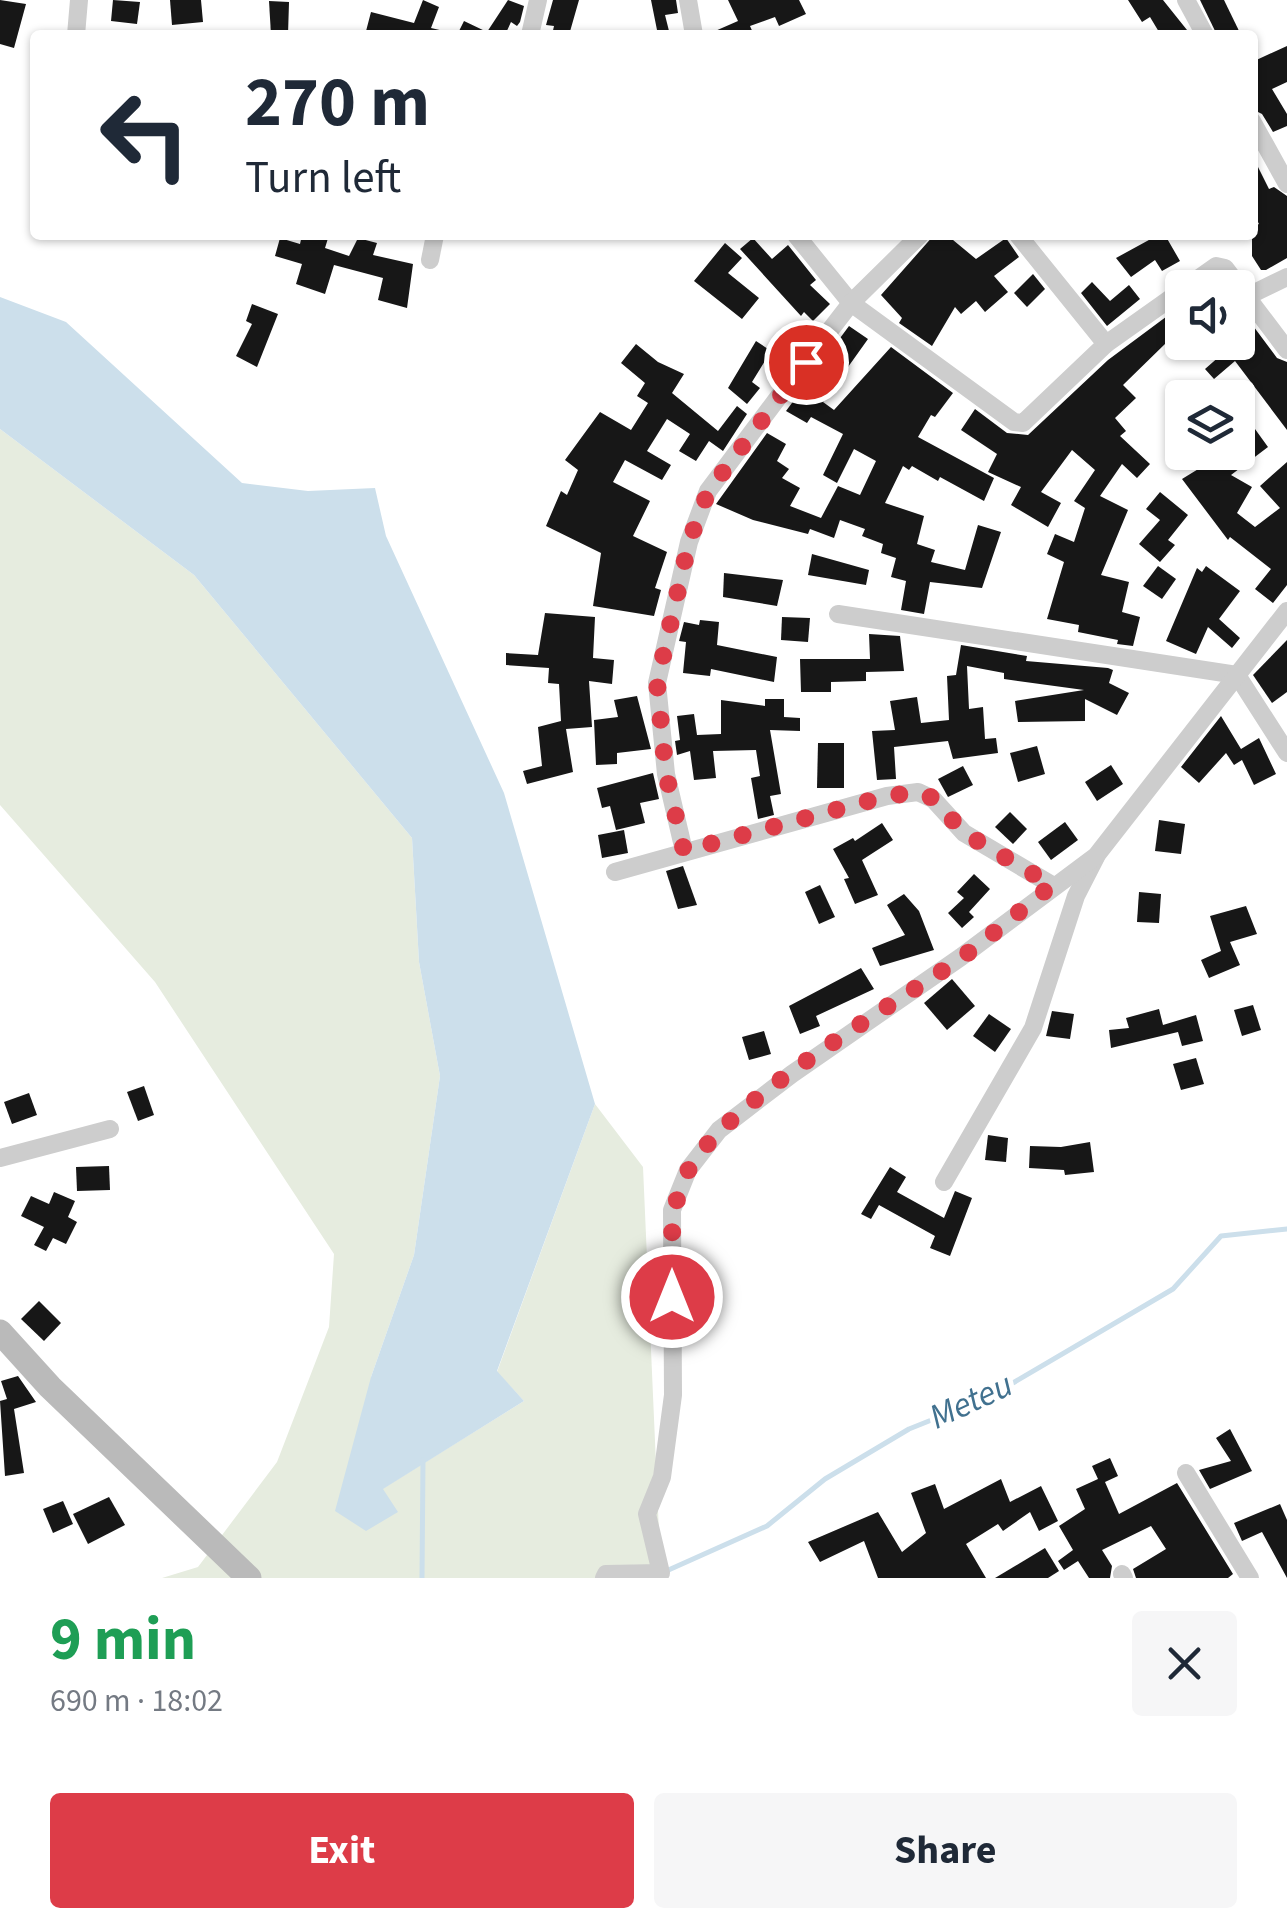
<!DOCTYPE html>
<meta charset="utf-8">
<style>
:root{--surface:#fff;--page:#f6f6f7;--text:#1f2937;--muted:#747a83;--accent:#dd3c48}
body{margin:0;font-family:"Source Sans 3",sans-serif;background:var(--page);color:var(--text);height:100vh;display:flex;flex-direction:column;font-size:38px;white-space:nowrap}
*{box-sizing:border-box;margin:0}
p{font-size:32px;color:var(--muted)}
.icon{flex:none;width:55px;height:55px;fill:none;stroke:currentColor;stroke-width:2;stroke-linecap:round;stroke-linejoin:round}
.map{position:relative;height:1578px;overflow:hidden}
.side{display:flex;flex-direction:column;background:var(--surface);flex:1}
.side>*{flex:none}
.banner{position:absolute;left:30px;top:30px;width:1228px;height:210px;border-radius:10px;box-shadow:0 2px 8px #0004;background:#fff;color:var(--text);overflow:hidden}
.controls{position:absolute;left:1165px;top:270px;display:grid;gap:20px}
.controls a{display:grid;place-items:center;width:90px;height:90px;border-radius:10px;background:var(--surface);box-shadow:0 2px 8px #0004;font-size:50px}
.pin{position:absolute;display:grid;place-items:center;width:85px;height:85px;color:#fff;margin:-42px;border:5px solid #fff;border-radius:50%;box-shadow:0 2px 10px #0007}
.me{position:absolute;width:110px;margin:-55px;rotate:0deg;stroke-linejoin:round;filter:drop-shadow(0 0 8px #0008)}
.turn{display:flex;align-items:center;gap:35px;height:210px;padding:0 50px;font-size:45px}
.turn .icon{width:130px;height:130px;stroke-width:2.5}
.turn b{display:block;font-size:70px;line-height:85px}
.round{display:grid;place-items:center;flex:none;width:105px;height:105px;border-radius:10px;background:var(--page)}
.summary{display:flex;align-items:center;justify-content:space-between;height:170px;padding:0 50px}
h1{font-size:60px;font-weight:700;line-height:75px;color:#1e9e55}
.button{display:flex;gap:20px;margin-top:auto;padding:20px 50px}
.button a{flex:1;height:115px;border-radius:10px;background:var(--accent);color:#fff;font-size:40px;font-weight:700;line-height:115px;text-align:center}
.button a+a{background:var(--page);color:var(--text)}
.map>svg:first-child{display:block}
.green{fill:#e6ecdf}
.water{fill:#ccdfeb}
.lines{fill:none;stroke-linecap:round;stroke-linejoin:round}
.stream{stroke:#ccdfeb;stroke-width:5}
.building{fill:#171717}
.street{stroke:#cdcdcd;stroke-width:18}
.secondary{stroke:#bababa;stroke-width:25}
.route{stroke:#dd3c48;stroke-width:18;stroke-dasharray:0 32.4}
.labels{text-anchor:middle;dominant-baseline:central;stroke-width:10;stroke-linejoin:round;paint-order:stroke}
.water-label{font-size:35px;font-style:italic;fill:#41718f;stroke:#fff}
</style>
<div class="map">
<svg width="1287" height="1578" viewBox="0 0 1287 1578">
<rect width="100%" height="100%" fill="#fff"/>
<polygon class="green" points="0,429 194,575 412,838 419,962 440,1076 414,1255 371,1377 382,1489 524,1401 497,1372 595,1104 643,1167 661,1578 162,1578 198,1567 277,1462 329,1327 334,1254 155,982 0,805"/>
<polygon class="water" points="0,297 66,322 242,483 308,491 375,488 386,536 504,793 595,1104 497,1371 524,1401 383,1489 398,1512 366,1531 335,1511 371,1377 414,1255 440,1076 419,962 412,838 194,575 0,429"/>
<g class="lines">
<g class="stream">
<polyline points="664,1572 767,1526 825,1479 909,1429 989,1397 1173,1289 1221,1236 1287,1229"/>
<polyline points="422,1578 423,1460"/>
</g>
</g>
<g class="building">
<polygon points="0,0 26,4 14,48 0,44"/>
<polygon points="113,0 140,2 137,24 111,21"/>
<polygon points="170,0 201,0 203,22 172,25"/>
<polygon points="423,0 439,7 431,28 444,31 443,35 365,35 371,12 414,23"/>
<polygon points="508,0 524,6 520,22 517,26 511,22 505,35 457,35 464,21 487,32"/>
<polygon points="553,0 579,0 569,35 552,35 554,26 546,25"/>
<polygon points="651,0 676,0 678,13 665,15 670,35 658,35"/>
<polygon points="728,0 799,0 806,14 779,26 775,17 750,26 754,35 706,35 738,21"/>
<polygon points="1128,0 1163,0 1191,35 1154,35 1159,32 1150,17 1142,22"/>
<polygon points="1200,0 1224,0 1241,35 1217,35"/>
<polygon points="269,1 289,2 288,35 271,35"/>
<polygon points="1287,46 1287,82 1272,89 1287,114 1287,126 1273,132 1262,114 1252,109 1252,62"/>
<polygon points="1252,155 1269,189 1274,187 1287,196 1287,258 1266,270 1261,270 1252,256 1252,227 1259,224 1252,210"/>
<polygon points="302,235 329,235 325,248 349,256 358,238 377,243 373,255 413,264 407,308 378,300 383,278 334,265 325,294 296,284 302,264 275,256 280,238 300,244"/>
<polygon points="934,235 947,235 976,259 1006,238 1019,257 994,276 1008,292 985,312 976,301 961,314 955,307 932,346 899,323 902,318 881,295"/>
<polygon points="1158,235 1165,235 1180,261 1162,271 1155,260 1131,277 1116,258"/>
<polygon points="753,238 772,259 788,245 816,280 810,285 830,304 813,321 804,312 801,316 740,249"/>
<polygon points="725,243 742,258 728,273 759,298 742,319 694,281"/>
<polygon points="1033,274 1045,289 1027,307 1014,293"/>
<polygon points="1092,282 1110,301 1129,285 1140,299 1107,326 1081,293"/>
<polygon points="252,304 278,314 257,367 236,356 252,324 246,321"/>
<polygon points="1182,305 1182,334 1166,343 1123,385 1136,398 1115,418 1126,431 1120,436 1150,464 1137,478 1122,464 1100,496 1128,510 1101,575 1129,582 1122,612 1140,617 1133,646 1117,644 1118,640 1078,632 1079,625 1047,619 1064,562 1047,554 1055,534 1074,542 1085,508 1074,501 1095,470 1072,450 1041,492 1061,503 1048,527 1011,505 1021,487 988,472 997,454 961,430 975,409 1007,433 1028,435 1108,360"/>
<polygon points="1239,307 1277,358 1287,362 1287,430 1235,361 1214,379 1205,369 1229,348 1225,342 1238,342"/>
<polygon points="849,326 868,339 823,402 834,410 891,347 953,393 935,417 931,415 918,437 994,478 984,501 940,477 938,481 912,466 909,470 903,466 885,503 924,516 917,544 935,550 931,562 965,570 978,525 1001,532 982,588 930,582 924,614 901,610 906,581 891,577 896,558 881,553 883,544 862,536 865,529 840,520 834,538 810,529 808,534 753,520 716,504 767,433 786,444 777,461 789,469 782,478 800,488 790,506 821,518 838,486 860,495 876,461 854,449 837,483 823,475 843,434 811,417 807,423 786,411"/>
<polygon points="756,341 771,351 752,382 760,388 747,404 728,388"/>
<polygon points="636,344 658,362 684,374 672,393 718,431 737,406 747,414 723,451 709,441 696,461 679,451 690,434 667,419 647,451 671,465 662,480 625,460 613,482 650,501 633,536 667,552 655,588 661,590 654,616 593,606 601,553 546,526 561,491 567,495 578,470 565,460 600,412 631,430 648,403 637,396 645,383 621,363"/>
<polygon points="1255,429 1268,447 1231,475 1252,487 1237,513 1255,527 1280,508 1260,486 1287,462 1287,585 1273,603 1255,589 1271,569 1230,537 1228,540 1182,479 1226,452 1250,452 1240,440"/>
<polygon points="1160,492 1188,515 1168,540 1175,545 1160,562 1139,544 1160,520 1146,509"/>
<polygon points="812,554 869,570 866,585 808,575"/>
<polygon points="1158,566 1176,579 1162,599 1143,586"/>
<polygon points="1206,566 1240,591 1219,619 1240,638 1232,648 1208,627 1196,654 1166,641 1197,568 1202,572"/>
<polygon points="724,573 783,580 777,606 723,597"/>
<polygon points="545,613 595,617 593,658 614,660 612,684 589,681 592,727 566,729 573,772 527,784 523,771 542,766 538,727 561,721 559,684 548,683 549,668 506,665 506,653 538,655"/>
<polygon points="782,617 810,618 808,642 781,640"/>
<polygon points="700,620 719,622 717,645 777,657 774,682 711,669 710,676 683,673 686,642 679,641 684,622 699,625"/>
<polygon points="869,634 900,636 904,671 866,672 866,681 831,682 831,692 801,692 800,659 870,659"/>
<polygon points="1287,640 1287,692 1272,703 1253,675"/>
<polygon points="961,645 1027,656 1026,661 1108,668 1113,670 1109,683 1129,693 1117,715 1085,699 1085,721 1018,722 1015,701 1084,690 1004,679 1004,673 967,666 969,709 983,707 985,739 996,738 998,753 953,759 948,741 894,747 896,779 877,780 872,731 895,730 890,701 917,697 921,723 949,720 947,676 956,675"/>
<polygon points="637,696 651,749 617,753 617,764 596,765 594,720 618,717 614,700"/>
<polygon points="765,699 784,699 784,717 800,718 800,731 770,730 781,794 770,796 774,815 758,819 751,778 760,776 756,750 713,751 716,778 694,780 690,751 677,755 675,741 680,740 677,716 694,714 697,735 721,734 721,700 765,706"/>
<polygon points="1221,716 1241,749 1259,738 1276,774 1254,785 1242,760 1234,765 1226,753 1199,783 1181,767"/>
<polygon points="818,743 844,743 844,788 817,788"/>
<polygon points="1037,746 1045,774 1018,782 1010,753"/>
<polygon points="1111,765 1123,784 1097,801 1085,782"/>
<polygon points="963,766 973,785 948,797 938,779"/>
<polygon points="653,773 659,799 640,803 645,823 616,830 610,806 602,808 597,788"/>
<polygon points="1010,812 1027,829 1013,844 995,827"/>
<polygon points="1159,820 1185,824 1181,854 1155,851"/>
<polygon points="1065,822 1078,840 1051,860 1038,842"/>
<polygon points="882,823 893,840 862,860 878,895 855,904 844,879 849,878 833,849 853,838 855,841"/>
<polygon points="624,830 628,853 602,858 598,835"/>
<polygon points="683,866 697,905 678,909 666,871"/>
<polygon points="974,874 990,889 969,912 974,917 962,928 948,913 964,898 957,892"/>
<polygon points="820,885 835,917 819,924 805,892"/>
<polygon points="1139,892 1161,894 1159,923 1137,922"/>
<polygon points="904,894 919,911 934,950 880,966 872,948 905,935 887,905"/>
<polygon points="1246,906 1257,934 1230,942 1240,965 1209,978 1201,960 1221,951 1210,916"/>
<polygon points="861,968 874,989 816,1016 820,1026 800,1034 789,1006"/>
<polygon points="952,979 975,1006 947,1030 924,1003"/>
<polygon points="1253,1005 1261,1030 1242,1036 1234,1010"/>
<polygon points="1159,1009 1163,1025 1196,1015 1203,1041 1182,1046 1178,1032 1111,1048 1109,1030 1129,1028 1126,1018"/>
<polygon points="1052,1011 1074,1014 1070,1039 1046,1036"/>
<polygon points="989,1014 1011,1029 995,1052 973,1036"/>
<polygon points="764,1031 771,1054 749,1060 742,1037"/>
<polygon points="1196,1058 1204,1084 1181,1090 1173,1064"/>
<polygon points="144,1086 154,1115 138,1121 127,1092"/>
<polygon points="29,1093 37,1115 12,1124 4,1102"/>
<polygon points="988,1135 1008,1138 1006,1162 985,1160"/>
<polygon points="1090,1142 1094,1172 1065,1175 1064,1170 1029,1168 1030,1146 1061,1147"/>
<polygon points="109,1166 110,1190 77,1191 76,1167"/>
<polygon points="890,1167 906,1177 897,1192 944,1218 955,1191 972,1198 950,1256 930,1248 935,1236 879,1205 871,1219 861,1214"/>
<polygon points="54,1192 75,1201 68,1217 77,1222 66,1244 53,1238 46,1251 34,1245 44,1227 21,1216 31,1196 49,1204"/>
<polygon points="39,1301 61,1323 44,1341 21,1319"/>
<polygon points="18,1376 36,1402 14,1409 24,1473 5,1476 0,1401 7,1399 1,1381"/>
<polygon points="1230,1429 1252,1471 1210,1489 1199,1470 1231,1461 1216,1438"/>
<polygon points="1110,1458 1118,1476 1105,1482 1119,1514 1177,1483 1233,1574 1228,1578 1136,1578 1133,1569 1166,1549 1151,1526 1102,1550 1112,1566 1110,1578 1089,1578 1078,1561 1064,1570 1058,1561 1073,1550 1059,1526 1085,1509 1076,1489 1098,1479 1092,1466"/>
<polygon points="1001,1479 1010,1502 1041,1486 1058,1521 1039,1531 1030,1512 1003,1531 998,1524 966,1544 986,1578 878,1578 864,1541 820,1562 808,1542 878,1512 902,1552 926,1533 911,1493 935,1484 944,1509"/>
<polygon points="109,1497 125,1525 88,1544 73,1514"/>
<polygon points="63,1501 73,1524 53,1533 43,1509"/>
<polygon points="1280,1504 1287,1520 1287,1578 1262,1532 1242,1541 1234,1523"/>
<polygon points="1045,1548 1059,1571 1048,1578 995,1578"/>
</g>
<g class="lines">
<g class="street">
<polyline points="688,0 694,35"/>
<polyline points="1186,0 1205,35"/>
<polyline points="76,35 79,0"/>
<polyline points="530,35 538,0"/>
<polyline points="1252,121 1287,184"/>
<polyline points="796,235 851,303 1014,422 1023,423 1106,344 1018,235"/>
<polyline points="430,260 435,235"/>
<polyline points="1248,296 1287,277"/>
<polyline points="1106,344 1216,266 1225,268 1287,350"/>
<polyline points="838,614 1237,675 1287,753"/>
<polyline points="684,851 666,774 657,683 689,542 708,491 783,391 851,303 920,235"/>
<polyline points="615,872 887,796 918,792 933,799 964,833 1052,885"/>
<polyline points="0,1158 110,1129"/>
<polyline points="944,1182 1033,1028 1076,896 1096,857"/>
<polyline points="1186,1473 1250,1578"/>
<polyline points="1122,1574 1124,1578"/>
<polyline points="604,1578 606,1574 661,1573 647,1514 662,1477 673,1395 672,1210 688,1170 719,1130 792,1074 961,957 1096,856 1287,611"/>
</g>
<polyline class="secondary" points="0,1332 50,1387 249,1578"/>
</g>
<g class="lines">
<path class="route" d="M672 1297C672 1254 667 1210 688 1171 726 1102 888 1008 957 961 990 937 1021 910 1052 885L964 833 933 798 918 792 887 796 684 851 666 774 657 683 689 542 708 492 806 362"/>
</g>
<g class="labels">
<g class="water-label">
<text transform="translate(971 1401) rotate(-25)">Meteu</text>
</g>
</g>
</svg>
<div class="controls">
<a><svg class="icon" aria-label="sound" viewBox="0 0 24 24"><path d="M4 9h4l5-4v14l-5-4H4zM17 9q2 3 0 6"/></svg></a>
<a><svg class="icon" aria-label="layers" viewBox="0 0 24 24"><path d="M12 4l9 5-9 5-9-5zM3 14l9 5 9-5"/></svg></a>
</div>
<div class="pin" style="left:806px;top:362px;background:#d93025"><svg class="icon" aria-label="arrive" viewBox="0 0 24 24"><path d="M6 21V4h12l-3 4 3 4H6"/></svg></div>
<svg class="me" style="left:672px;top:1297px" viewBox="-20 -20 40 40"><circle r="17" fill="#dd3c48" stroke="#fff" stroke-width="3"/><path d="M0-11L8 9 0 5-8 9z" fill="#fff"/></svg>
<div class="banner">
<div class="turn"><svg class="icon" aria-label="left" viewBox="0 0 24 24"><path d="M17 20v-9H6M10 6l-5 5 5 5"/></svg><div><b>270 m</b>Turn left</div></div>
</div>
</div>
<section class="side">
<div class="summary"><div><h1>9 min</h1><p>690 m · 18:02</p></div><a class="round"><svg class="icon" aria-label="close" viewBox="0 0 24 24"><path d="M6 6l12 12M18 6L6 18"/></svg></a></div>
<div class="button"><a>Exit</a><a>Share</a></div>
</section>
